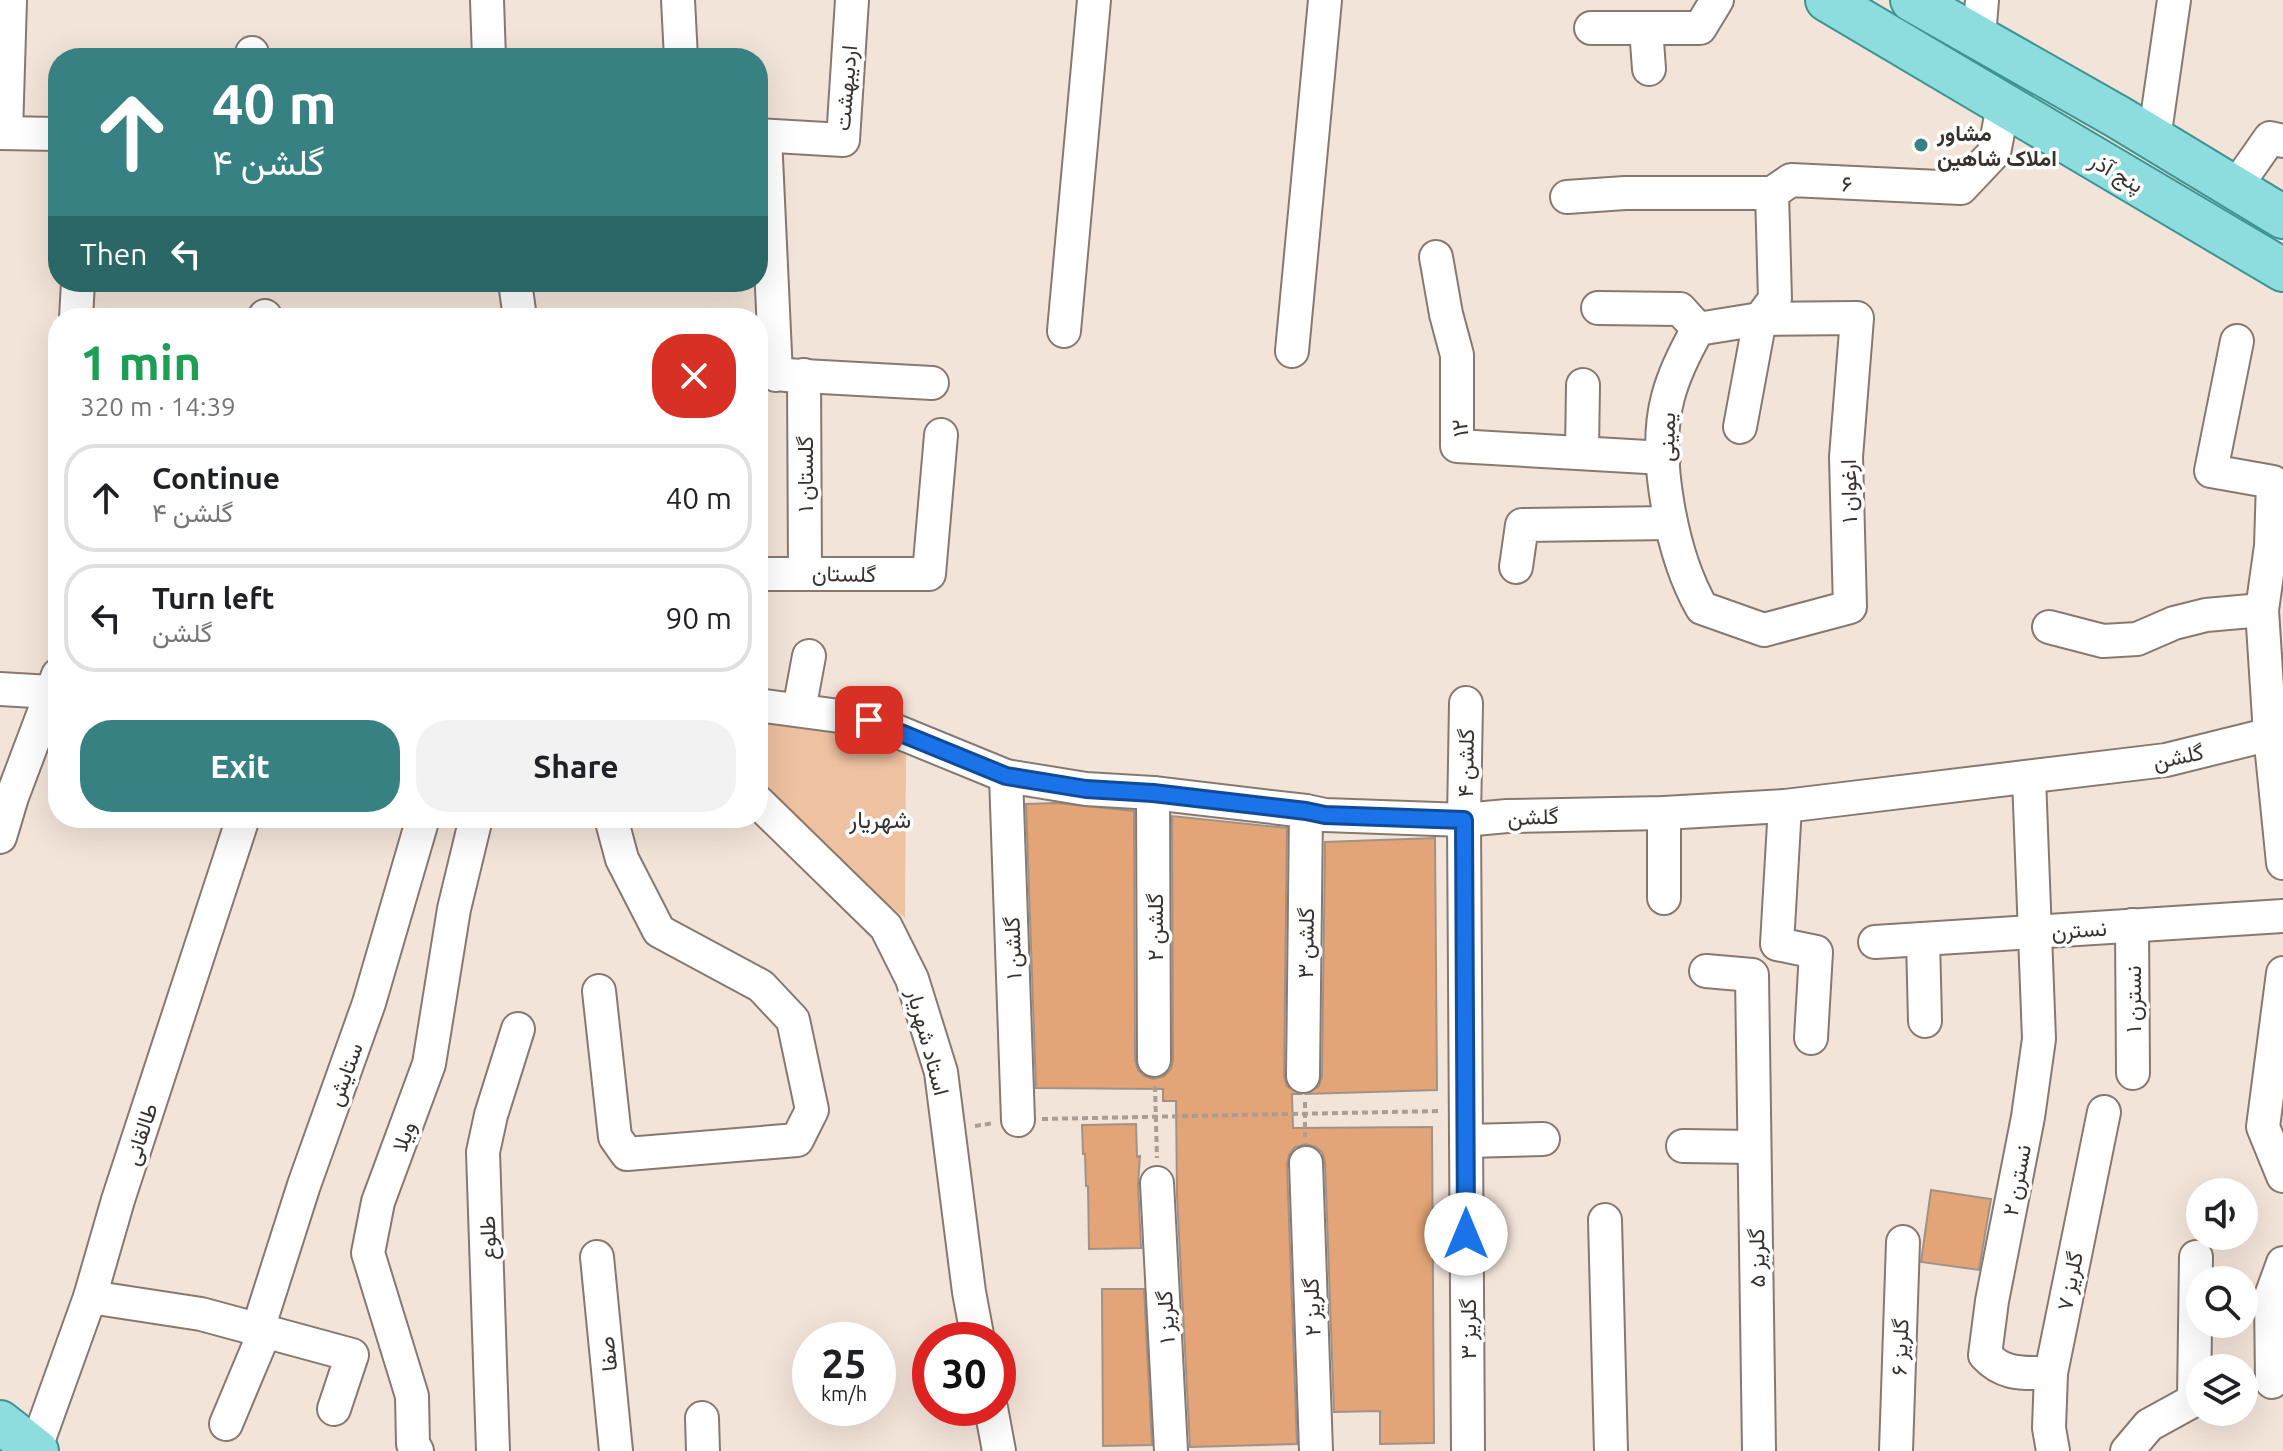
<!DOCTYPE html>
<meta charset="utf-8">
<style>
:root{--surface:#fff;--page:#f2f2f2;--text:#202124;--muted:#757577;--line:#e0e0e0;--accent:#388183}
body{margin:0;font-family:Ubuntu,Vazirmatn,sans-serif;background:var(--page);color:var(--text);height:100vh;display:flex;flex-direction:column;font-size:30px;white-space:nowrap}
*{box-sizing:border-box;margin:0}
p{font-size:26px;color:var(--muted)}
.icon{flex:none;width:44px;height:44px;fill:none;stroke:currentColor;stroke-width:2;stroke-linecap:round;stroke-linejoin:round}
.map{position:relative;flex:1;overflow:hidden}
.panel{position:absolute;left:48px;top:308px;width:720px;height:520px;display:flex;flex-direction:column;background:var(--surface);border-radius:32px;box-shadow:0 8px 32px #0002}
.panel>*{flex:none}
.top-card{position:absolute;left:48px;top:48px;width:720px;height:244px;border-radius:32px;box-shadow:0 8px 32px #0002;background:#388183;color:#fff;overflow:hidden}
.fabs{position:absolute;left:2186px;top:1178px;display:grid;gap:16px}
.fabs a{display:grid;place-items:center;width:72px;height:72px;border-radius:50%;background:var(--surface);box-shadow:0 8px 32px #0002;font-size:40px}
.speed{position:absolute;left:792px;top:1322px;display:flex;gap:16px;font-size:40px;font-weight:700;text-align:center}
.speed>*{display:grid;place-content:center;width:104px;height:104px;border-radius:50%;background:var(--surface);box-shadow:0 8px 32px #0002;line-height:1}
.speed small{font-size:20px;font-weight:400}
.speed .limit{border:12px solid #d22;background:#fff;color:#111}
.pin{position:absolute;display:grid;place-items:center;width:68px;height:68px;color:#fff;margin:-34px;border-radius:16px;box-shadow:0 4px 12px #0006}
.me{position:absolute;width:88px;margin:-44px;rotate:0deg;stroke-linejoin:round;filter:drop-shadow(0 0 6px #0008)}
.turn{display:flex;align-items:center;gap:28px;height:168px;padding:0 32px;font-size:36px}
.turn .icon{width:104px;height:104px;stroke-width:2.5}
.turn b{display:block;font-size:56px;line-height:68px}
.then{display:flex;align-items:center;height:76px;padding:0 32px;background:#0003;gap:16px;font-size:30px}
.round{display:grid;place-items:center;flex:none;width:84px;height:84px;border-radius:32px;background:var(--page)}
.summary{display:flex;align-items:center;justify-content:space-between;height:136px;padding:0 32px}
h1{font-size:48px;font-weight:700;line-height:60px;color:#1e9e55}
.primary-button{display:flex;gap:16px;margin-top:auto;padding:16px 32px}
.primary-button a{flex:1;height:92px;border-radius:32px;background:var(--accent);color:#fff;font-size:32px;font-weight:700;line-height:92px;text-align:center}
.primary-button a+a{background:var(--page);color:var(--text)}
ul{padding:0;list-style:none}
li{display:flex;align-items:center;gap:24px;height:108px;margin:0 16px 12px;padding:0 16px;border:4px solid var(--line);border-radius:32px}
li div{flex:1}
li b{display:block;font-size:30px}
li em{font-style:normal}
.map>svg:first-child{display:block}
.green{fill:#eec1a1}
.building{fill:#e3a577;stroke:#a19288;stroke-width:2}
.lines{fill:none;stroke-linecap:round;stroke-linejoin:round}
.minor-casing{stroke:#87796f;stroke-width:36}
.major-casing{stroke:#3e9393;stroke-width:46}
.path{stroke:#a99d95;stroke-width:4;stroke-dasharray:6 4;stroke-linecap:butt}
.minor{stroke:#fff;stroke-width:32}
.major{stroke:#8ddddf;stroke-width:42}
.route-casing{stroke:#114b97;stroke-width:20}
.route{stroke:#1a73e8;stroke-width:14}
.poi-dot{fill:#388183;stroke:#fff;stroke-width:3}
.labels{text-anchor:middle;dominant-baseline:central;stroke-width:7;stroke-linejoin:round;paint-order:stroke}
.street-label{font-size:22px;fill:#38322e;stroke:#fff}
.poi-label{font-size:22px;font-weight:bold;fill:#38322e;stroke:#fff;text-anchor:start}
.neighbourhood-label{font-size:24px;fill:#38322e;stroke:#fff}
</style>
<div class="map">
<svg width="2283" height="1451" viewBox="0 0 2283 1451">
<rect width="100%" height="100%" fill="#f3e4d9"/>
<path class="green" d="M758 719C818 724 851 725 906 755L905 918 867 887 758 784Z"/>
<g class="building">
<polygon points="1056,803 1134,811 1135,1060 1138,1070 1144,1076 1153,1079 1164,1076 1171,1069 1173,1060 1172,816 1287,828 1284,1076 1287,1086 1300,1094 1292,1094 1293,1128 1432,1127 1434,1443 1380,1444 1380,1411 1334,1412 1325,1162 1322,1152 1316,1147 1306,1144 1295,1147 1289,1155 1287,1164 1297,1444 1190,1447 1177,1196 1176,1101 1163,1101 1163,1089 1036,1088 1026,804"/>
<polygon points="1435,838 1437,1090 1307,1094 1319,1086 1322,1076 1325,842"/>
<polygon points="1136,1124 1137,1157 1140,1156 1138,1184 1141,1248 1089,1249 1088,1186 1086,1186 1085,1154 1083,1154 1082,1125"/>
<polygon points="1931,1190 1991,1199 1979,1270 1921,1262"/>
<polygon points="1102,1289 1144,1289 1152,1445 1103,1446"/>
</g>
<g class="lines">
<g class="minor-casing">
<g id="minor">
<polyline points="487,0 489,58"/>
<polyline points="678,0 681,58"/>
<polyline points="1591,28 1700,28 1717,0"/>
<polyline points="1646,28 1649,69"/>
<polyline points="1979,37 1982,0"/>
<polyline points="252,53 253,58"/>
<polyline points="0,133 58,134"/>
<polyline points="6,133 10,0"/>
<polyline points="758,135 843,140 852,0"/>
<polyline points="765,136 776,375"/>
<polyline points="2154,139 2174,0"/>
<polyline points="2235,188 2270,138 2283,141"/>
<polyline points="1567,197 1625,193 1772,193"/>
<polyline points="1436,257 1446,314 1457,355 1457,446 1664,458"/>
<polyline points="515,282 520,318"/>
<polyline points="1598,308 1680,309 1698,329"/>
<polyline points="76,318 78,282"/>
<polyline points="264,318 265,316"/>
<path d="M1857 318 1846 457 1850 607 1764 630 1702 608C1672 556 1652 456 1668 397 1674 374 1686 350 1698 329L1760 319Z"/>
<polyline points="1064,331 1094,0"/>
<polyline points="2237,341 2211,471 2273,482 2271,546 2262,610"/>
<polyline points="1292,351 1325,0"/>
<polyline points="785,375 932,383"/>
<polyline points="804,375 805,573"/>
<polyline points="1740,427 1760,319 1775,299 1772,193 1791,180 1961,188 1994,153 2003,106"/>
<polyline points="1582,452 1583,385"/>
<polyline points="1516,567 1522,525 1671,523"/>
<polyline points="758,574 929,574 941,435"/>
<polyline points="2049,627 2103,641 2137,639 2174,623 2206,615 2262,610 2270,734 2283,863"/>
<polyline points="0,689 51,692"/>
<polyline points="1466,703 1464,820 1468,1451"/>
<polyline points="758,705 869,720 1006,776 1086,789 1153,793 1306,811 1325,815 1464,820 1507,816 1664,813 1785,806 2166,760 2283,731"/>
<polyline points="799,710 809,656"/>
<polyline points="1006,776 1018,1120"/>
<path d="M2029 778 2039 1039 2028 1117 1992 1301 1985 1355C2004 1376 2024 1373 2051 1373"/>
<polyline points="1153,793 1154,1060"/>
<polyline points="758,802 886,927 912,979 941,1072 969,1292 978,1340"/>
<polyline points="1785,806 1777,944 1816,952 1811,1038"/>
<polyline points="0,837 12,797 58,675"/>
<polyline points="1664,898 1664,813"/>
<polyline points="2132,925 2133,1073"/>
<polyline points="1923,939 1925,1021"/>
<polyline points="1875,942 2283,916"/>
<polyline points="1706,971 1752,975 1759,1451"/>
<polyline points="2283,973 2263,1127 2283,1176"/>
<polyline points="599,991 615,1137 627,1154 797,1140 812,1110 793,1020 761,986 659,931 622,859 611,818"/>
<polyline points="1303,1076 1306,811"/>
<polyline points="1466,1141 1543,1139"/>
<polyline points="1683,1146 1754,1147"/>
<polyline points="1306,1163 1316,1451"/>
<polyline points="1157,1183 1171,1451"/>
<polyline points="1605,1220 1611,1451"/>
<polyline points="597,1257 616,1451"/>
<polyline points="90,1297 201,1314 352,1355 334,1409"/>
<polyline points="258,1329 304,1185 369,1003 423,818"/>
<polyline points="2272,1382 2271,1296 2283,1263"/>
<polyline points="2194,1399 2196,1257"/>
<polyline points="991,1408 999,1451"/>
<polyline points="702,1418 703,1451"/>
<polyline points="226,1424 265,1331"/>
<polyline points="35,1450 90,1297 118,1200 243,818"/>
<polyline points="417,1451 413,1444 412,1396 368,1253 378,1202 429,1064 454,909 476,818"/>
<polyline points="493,1451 483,1152 491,1115 518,1029"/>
<polyline points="1896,1451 1903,1242"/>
<polyline points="2053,1451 2049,1428 2051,1373 2104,1112"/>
<polyline points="2127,1451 2149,1425 2200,1397"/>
</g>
</g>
<g class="major-casing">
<g id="major">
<polyline points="1827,0 2283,270"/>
<polyline points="1912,0 2118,117 2283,217"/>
<polyline points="0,1422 37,1451"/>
</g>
</g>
<g class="path">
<polyline points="1155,1086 1157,1158"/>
<polyline points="1305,1102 1305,1137"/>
<polyline points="1042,1119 1441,1111"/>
<polyline points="975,1126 994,1123"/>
</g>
<use href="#minor" class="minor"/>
<use href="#major" class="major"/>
</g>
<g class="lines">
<g class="route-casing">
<polyline id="route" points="869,720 1006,776 1086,789 1153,793 1306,811 1325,815 1464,820 1466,1234"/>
</g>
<use href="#route" class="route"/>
</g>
<circle class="poi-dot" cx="1921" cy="145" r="8"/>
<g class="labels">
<g class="street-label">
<text transform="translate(845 88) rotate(-85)">اردیبهشت</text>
<text transform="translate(2117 172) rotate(30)">پنج آذر</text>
<text transform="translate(1847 183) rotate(3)">۶</text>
<text transform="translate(1459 428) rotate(-96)">۱۲</text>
<text transform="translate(1666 437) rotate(-88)">یمینی</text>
<text transform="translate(804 474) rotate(-90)">گلستان ۱</text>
<text transform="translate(1848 491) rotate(-91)">ارغوان ۱</text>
<text transform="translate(844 573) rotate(1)">گلستان</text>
<text transform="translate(2178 756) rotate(-12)">گلشن</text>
<text transform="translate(1465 763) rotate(-89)">گلشن ۴</text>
<text transform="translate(1533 816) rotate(-2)">گلشن</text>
<text transform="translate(1154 927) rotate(-90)">گلشن ۲</text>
<text transform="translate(2079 929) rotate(-4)">نسترن</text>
<text transform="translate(1305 943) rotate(-89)">گلشن ۳</text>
<text transform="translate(1012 948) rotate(-92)">گلشن ۱</text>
<text transform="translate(2132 999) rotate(-90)">نسترن ۱</text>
<text transform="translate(929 1042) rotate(75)">استاد شهریار</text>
<text transform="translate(344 1074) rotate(-70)">ستایش</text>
<text transform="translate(140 1134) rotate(-72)">طالقانی</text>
<text transform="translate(403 1136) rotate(-70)">ویلا</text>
<text transform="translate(2016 1180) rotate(-79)">نسترن ۲</text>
<text transform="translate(487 1238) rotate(-92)">طلوع</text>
<text transform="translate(1756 1258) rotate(-91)">گلریز ۵</text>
<text transform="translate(2069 1281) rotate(-79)">گلریز ۷</text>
<text transform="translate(1311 1307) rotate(-92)">گلریز ۲</text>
<text transform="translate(1165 1317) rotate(-93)">گلریز ۱</text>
<text transform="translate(1467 1329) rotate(-90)">گلریز ۳</text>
<text transform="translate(1899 1347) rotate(-88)">گلریز ۶</text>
<text transform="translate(607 1354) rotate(-96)">صفا</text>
</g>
<g class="poi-label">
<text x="1937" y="132">مشاور<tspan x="1937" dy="25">املاک شاهین</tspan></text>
</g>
<g class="neighbourhood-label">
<text x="880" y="819">شهریار</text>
</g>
</g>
</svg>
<div class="fabs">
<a><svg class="icon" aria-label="sound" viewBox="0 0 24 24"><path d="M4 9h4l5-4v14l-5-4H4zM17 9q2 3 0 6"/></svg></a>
<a><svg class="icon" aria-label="search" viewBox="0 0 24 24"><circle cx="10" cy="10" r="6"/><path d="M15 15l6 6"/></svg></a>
<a><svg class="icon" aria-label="layers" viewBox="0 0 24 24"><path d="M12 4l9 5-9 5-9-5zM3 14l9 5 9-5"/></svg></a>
</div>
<div class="speed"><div>25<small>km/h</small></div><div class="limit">30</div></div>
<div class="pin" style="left:869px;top:720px;background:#d93025"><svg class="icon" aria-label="arrive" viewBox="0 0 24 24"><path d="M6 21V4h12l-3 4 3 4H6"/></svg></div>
<svg class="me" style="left:1466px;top:1234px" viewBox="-20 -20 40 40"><circle r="19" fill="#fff"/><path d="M0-13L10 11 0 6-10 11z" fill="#1a73e8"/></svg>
<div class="top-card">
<div class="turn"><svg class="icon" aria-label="ahead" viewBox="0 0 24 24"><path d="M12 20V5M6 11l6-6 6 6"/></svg><div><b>40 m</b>گلشن ۴</div></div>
<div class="then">Then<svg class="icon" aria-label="left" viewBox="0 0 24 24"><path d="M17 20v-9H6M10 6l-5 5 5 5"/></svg></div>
</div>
<section class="panel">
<div class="summary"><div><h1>1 min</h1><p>320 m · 14:39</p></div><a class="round" style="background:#d93025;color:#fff"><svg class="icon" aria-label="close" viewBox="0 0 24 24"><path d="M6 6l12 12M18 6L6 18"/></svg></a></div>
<ul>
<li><svg class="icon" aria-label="ahead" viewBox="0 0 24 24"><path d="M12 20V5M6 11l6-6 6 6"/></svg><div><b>Continue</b><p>گلشن ۴</p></div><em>40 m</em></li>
<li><svg class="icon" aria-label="left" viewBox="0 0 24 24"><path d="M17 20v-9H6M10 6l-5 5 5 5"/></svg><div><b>Turn left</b><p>گلشن</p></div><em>90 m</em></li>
</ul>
<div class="primary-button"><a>Exit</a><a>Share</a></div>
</section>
</div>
